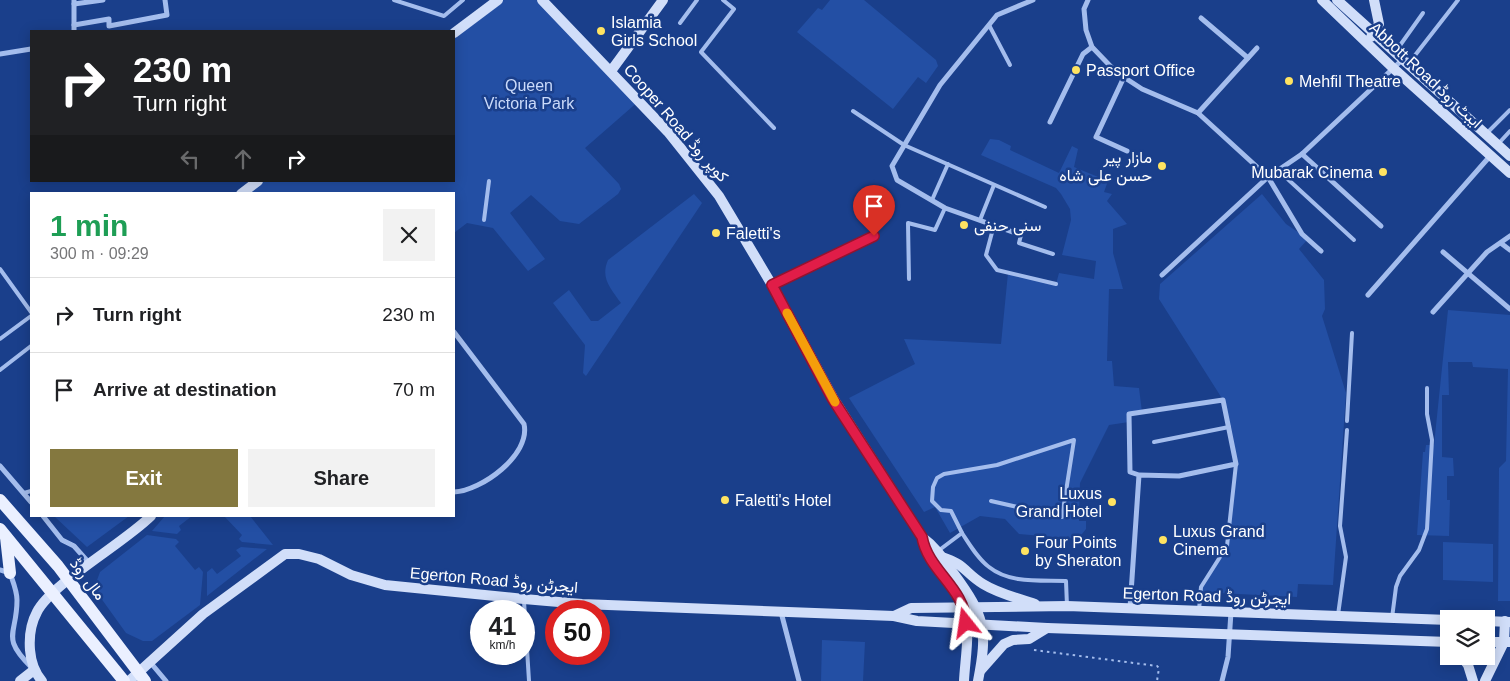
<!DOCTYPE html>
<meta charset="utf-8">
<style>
:root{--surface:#fff;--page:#f2f2f2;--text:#202124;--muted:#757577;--line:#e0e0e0;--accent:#84783f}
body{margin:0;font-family:Arial,Vazirmatn,sans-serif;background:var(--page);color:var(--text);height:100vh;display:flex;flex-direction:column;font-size:19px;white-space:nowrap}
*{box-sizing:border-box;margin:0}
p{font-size:16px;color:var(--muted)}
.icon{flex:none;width:28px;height:28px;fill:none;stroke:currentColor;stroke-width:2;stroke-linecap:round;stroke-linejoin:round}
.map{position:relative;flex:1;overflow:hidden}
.drawer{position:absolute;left:30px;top:192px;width:425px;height:325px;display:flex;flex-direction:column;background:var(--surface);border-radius:0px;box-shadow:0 2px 12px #0003}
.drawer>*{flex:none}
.top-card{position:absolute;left:30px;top:30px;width:425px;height:152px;border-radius:0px;box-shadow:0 2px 12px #0003;background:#202124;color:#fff;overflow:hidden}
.buttons{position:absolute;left:1440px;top:610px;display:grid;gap:10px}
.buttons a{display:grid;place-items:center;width:55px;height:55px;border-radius:0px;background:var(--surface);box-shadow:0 2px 12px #0003;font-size:25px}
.speed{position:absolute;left:470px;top:600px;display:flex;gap:10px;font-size:25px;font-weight:700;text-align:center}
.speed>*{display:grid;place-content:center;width:65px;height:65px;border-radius:50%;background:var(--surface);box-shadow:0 2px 12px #0003;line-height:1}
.speed small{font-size:12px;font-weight:400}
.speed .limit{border:8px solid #d22;background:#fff;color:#111}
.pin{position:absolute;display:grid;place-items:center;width:42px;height:42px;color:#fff;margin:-51px -21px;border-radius:50% 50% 50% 0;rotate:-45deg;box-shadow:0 0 5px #0007}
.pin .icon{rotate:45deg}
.me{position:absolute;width:55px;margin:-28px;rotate:345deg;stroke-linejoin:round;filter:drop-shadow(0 0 4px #0008)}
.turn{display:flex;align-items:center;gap:18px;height:105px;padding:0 20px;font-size:22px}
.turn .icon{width:65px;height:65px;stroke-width:2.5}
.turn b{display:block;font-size:35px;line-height:42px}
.lanes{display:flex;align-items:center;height:48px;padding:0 20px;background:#0003;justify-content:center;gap:25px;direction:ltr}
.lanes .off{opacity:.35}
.round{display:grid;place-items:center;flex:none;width:52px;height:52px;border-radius:0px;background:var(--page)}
.head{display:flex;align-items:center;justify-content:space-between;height:85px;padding:0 20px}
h1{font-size:30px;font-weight:700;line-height:38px;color:#1e9e55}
.cta{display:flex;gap:10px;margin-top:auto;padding:10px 20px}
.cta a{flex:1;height:58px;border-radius:0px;background:var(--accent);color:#fff;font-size:20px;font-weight:700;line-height:58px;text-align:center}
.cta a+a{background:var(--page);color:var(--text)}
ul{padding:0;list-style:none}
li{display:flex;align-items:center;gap:15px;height:75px;padding:0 20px;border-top:1px solid var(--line)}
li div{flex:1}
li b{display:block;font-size:19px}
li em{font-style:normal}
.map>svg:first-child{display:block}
.green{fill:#234fa4}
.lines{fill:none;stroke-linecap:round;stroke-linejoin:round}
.path{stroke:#a4bded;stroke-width:2;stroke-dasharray:2.5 4;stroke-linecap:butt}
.lane{stroke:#a4bded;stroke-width:4}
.street{stroke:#a4bded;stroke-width:5}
.secondary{stroke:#d1def9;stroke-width:10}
.primary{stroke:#ebf0ff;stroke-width:12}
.route-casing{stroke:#92132f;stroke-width:12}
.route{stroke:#e11d48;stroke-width:9}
.slow{stroke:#f59e0b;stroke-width:9}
.poi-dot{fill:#ffe361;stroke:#1a3f8b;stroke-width:2}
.labels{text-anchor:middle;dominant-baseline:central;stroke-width:5;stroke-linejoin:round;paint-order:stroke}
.poi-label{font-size:16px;fill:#fff;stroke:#1a3f8b;text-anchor:start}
.street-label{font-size:16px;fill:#fff;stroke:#1a3f8b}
.park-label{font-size:16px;fill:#cadafa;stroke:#1a3f8b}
</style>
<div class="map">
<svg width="1510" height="681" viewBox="0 0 1510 681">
<rect width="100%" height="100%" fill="#1a3f8b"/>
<g class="green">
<polygon points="499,0 541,0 640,100 585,148 619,184 621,189 618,194 579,224 560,221 531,195 510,213 545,259 528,271 493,228 467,223 454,233 454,194 243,194 259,181 454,181 454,34"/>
<polygon points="830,0 864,0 936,60 938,66 926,83 918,77 893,109 797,32 818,8 822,10"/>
<polygon points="990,139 999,140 1011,146 1010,150 1059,173 1072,146 1078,149 1074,167 1108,181 1104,192 1112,194 1107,201 1127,224 1113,229 1113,253 1123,289 1109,289 1107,361 1112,361 1114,386 1139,388 1142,412 1129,414 1129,422 1109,425 1080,483 1079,521 1086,521 1086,529 1078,539 1019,534 1005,519 980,516 950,533 935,507 924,512 849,398 915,364 904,339 1001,344 1008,273 1056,284 1059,273 1094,279 1096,261 1062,255 1071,220 1070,209 1061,194 1056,188 981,155"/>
<path d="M694 194 702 203 586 376 583 373 585 345 553 303 569 290 591 321H598L621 303C611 289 600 278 608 260Z"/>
<polygon points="1262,194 1286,224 1308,239 1299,249 1324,280 1325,309 1322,316 1346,393 1333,585 1298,584 1297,597 1201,592 1201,587 1227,546 1236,467 1223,400 1159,299 1160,284"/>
<polygon points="1448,310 1510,315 1510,601 1498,601 1499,468 1506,461 1508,369 1473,367 1472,362 1448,362 1449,395 1442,395 1442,457 1453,458 1454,476 1447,476 1447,500 1450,500 1449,536 1417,535 1423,452 1425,452 1426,445 1434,445"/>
<polygon points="54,516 129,516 87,547"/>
<polygon points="165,516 192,516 179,526 181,530 177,534 152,531"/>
<polygon points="224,516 250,516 273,545 242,542 239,539 242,535"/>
<polygon points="147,535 176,539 179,542 175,546 195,570 199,567 203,572 200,605 152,641 143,641 126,633 98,594 96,583 100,572"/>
<polygon points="1443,542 1493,544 1493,582 1443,580"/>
<polygon points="241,547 267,549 207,596 207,572 212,568 217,574 241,556 236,550"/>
<polygon points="822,640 865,642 863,681 821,681"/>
</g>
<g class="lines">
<polyline class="path" points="1034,650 1157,666 1159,668 1157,681"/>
<g class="lane">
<polyline points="394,0 444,16 463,0"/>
<polyline points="723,0 734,9 701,52 774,128"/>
<polyline points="680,23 697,0"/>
<polyline points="989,25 1010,65"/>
<polyline points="1396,51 1423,13"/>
<polyline points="1409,63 1458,0"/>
<polyline points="853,111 904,145 1045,207"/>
<polyline points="1487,133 1510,110"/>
<polyline points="1499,143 1510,131"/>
<polyline points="1280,172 1354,240"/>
<polyline points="932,200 948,164"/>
<polyline points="484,220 489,181"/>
<polyline points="980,220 994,185"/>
<polyline points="994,225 986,255 997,270 1056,284"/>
<polyline points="1021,235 1019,243 1053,254"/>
<polyline points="0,269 31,312"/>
<polyline points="909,279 908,223 935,230 945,208"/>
<polyline points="0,339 31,316"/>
<polyline points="0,370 31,346"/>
<polyline points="1347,421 1352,333"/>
<polyline points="1154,442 1229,427"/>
<polyline points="24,493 31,491"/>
<path d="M962 533C970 545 978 559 989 567 1010 584 1041 580 1066 581L1067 606"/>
<polyline points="938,551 962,533 951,511 941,510 932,501 933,487 937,478 944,474 997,465 1074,440 1062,517 991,501"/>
<polyline points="524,601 529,681"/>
<polyline points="1199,610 1201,587 1227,546 1236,464"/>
<polyline points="1338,615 1346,557 1340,526 1347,430"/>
<polyline points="1392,618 1396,587 1400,576 1419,550 1427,529 1432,440 1427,414 1427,388"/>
</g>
<g class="street">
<polyline points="1088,0 1084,9 1086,30 1092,47 1116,72 1142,89 1198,113 1268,177 1302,234 1321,251"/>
<polyline points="74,4 103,0"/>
<polyline points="1201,18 1248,58"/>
<polyline points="74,25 109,19 109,26 167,15 165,0"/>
<polyline points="74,31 74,0"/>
<polyline points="0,54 31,49"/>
<polyline points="1124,77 1096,137 1127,151"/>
<polyline points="1198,113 1257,48"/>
<polyline points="1050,122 1083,54 1092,47"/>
<polyline points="1302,154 1381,226"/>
<polyline points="1021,235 945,208 897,180 892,166 940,85 997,15 1033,0"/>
<polyline points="1502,244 1510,250"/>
<polyline points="1443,252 1510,309"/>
<polyline points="1162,275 1268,177 1302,154 1402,60"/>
<polyline points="772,285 874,237"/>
<polyline points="1368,295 1491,155"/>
<polyline points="1433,312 1487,252 1510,236"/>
<path d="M454 332 524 424C531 455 481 491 454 492"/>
<polyline points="0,466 31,502"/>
<polyline points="43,516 62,540 74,546 90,564"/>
<path d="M0 570 10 573C13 582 17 591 17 600 17 636 0 636 32 668"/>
<polyline points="1130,608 1139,475 1130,472 1129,414 1223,400 1236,464 1179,476 1139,475"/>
<polyline points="781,612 799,681"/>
<polyline points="150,662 166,681"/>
<polyline points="1222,681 1228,657 1231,612"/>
</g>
<g class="secondary">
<path d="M542 0 668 132 719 196 772 285 833 398 922 537C936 547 944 560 954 574 985 616 988 630 978 681"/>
<polyline points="1322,0 1393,68 1510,173"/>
<polyline points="1337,0 1510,156"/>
<polyline points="454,33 498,0"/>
<polyline points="1371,37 1379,24 1374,0"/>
<polyline points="611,71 663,0"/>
<polyline points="241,194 258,181"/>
<path d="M922 537C927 566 950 578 962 603 972 625 965 658 964 681"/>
<path d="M942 557C965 564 965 573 983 584 999 594 1018 598 1035 604"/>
<polyline points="894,616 911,608 1067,606 1449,620"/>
<polyline points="1486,621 1510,622"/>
<polyline points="1486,642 1509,642"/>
<polyline points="1461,656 1468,665 1473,681"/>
<polyline points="981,670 1004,644 1013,640 1029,639 1047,628"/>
<polyline points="20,681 34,670"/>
<path d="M42 681C34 672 31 662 30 650 29 637 31 623 37 612 51 584 124 543 151 516"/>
<polyline points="129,681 203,614 285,554 299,554 319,559 351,575 385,585 524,599 582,604 894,616 917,621 1047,628 1449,642"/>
<polyline points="1485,681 1504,642 1505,621"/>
</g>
<g class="primary">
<polyline points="0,500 58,566 145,681"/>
<polyline points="0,529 124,681"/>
<polyline points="6,537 10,573"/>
</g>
</g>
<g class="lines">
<g class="route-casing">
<path id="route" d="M874 236 772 285 832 398 922 537C928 571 965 588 966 623"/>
</g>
<use href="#route" class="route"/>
<polyline class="slow" points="787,313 835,402"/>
</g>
<g class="poi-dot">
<circle cx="601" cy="31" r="5"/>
<circle cx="1076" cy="70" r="5"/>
<circle cx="1289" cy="81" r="5"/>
<circle cx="1162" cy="166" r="5"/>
<circle cx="1383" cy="172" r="5"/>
<circle cx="964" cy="225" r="5"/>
<circle cx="716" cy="233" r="5"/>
<circle cx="725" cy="500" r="5"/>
<circle cx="1112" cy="502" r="5"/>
<circle cx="1163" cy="540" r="5"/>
<circle cx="1025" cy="551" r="5"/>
</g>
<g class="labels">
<g class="poi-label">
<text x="611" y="22">Islamia<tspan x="611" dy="18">Girls School</tspan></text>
<text x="1086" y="70">Passport Office</text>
<text x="1299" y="81">Mehfil Theatre</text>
<text x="1152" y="157" text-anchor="end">مازار پیر<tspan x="1152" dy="18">حسن علی شاہ</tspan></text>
<text x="1373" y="172" text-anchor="end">Mubarak Cinema</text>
<text x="974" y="225">سنی حنفی</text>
<text x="726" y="233">Faletti's</text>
<text x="1102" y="493" text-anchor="end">Luxus<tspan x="1102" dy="18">Grand Hotel</tspan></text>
<text x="735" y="500">Faletti's Hotel</text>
<text x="1173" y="531">Luxus Grand<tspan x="1173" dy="18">Cinema</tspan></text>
<text x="1035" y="542">Four Points<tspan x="1035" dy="18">by Sheraton</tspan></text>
</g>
<g class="street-label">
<text transform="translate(1426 75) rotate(43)">Abbott Road ایبٹ روڈ</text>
<text transform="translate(676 123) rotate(49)">Cooper Road کوپر روڈ</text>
<text transform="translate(88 579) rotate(53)">مال روڈ</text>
<text transform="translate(494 580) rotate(5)">Egerton Road ایجرٹن روڈ</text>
<text transform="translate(1207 596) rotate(2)">Egerton Road ایجرٹن روڈ</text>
</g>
<g class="park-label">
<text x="529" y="85">Queen<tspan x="529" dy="18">Victoria Park</tspan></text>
</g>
</g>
</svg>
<div class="buttons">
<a><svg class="icon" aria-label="layers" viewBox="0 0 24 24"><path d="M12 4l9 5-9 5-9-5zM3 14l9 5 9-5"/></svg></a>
</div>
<div class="speed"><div>41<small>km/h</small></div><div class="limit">50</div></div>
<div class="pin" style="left:874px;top:236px;background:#d93025"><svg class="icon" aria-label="arrive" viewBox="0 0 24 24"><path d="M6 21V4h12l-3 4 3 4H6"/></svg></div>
<svg class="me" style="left:966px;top:623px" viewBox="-20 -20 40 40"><path d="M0-17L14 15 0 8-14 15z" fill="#e11d48" stroke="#fff" stroke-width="4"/></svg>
<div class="top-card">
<div class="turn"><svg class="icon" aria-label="right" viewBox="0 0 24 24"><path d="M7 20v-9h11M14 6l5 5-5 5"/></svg><div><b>230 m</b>Turn right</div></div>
<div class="lanes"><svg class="icon off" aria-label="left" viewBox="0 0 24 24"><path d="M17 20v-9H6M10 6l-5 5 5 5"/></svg><svg class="icon off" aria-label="ahead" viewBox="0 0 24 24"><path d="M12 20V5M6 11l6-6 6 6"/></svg><svg class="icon" aria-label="right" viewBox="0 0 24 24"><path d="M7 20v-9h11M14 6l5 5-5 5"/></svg></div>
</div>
<section class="drawer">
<div class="head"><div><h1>1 min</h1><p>300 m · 09:29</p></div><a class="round"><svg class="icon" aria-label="close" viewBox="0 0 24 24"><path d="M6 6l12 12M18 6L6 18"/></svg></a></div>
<ul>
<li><svg class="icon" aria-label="right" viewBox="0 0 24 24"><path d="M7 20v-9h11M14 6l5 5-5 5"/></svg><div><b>Turn right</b></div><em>230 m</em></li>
<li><svg class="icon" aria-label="arrive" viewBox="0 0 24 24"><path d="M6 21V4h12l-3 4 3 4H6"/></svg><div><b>Arrive at destination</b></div><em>70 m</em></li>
</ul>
<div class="cta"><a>Exit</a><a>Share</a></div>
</section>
</div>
